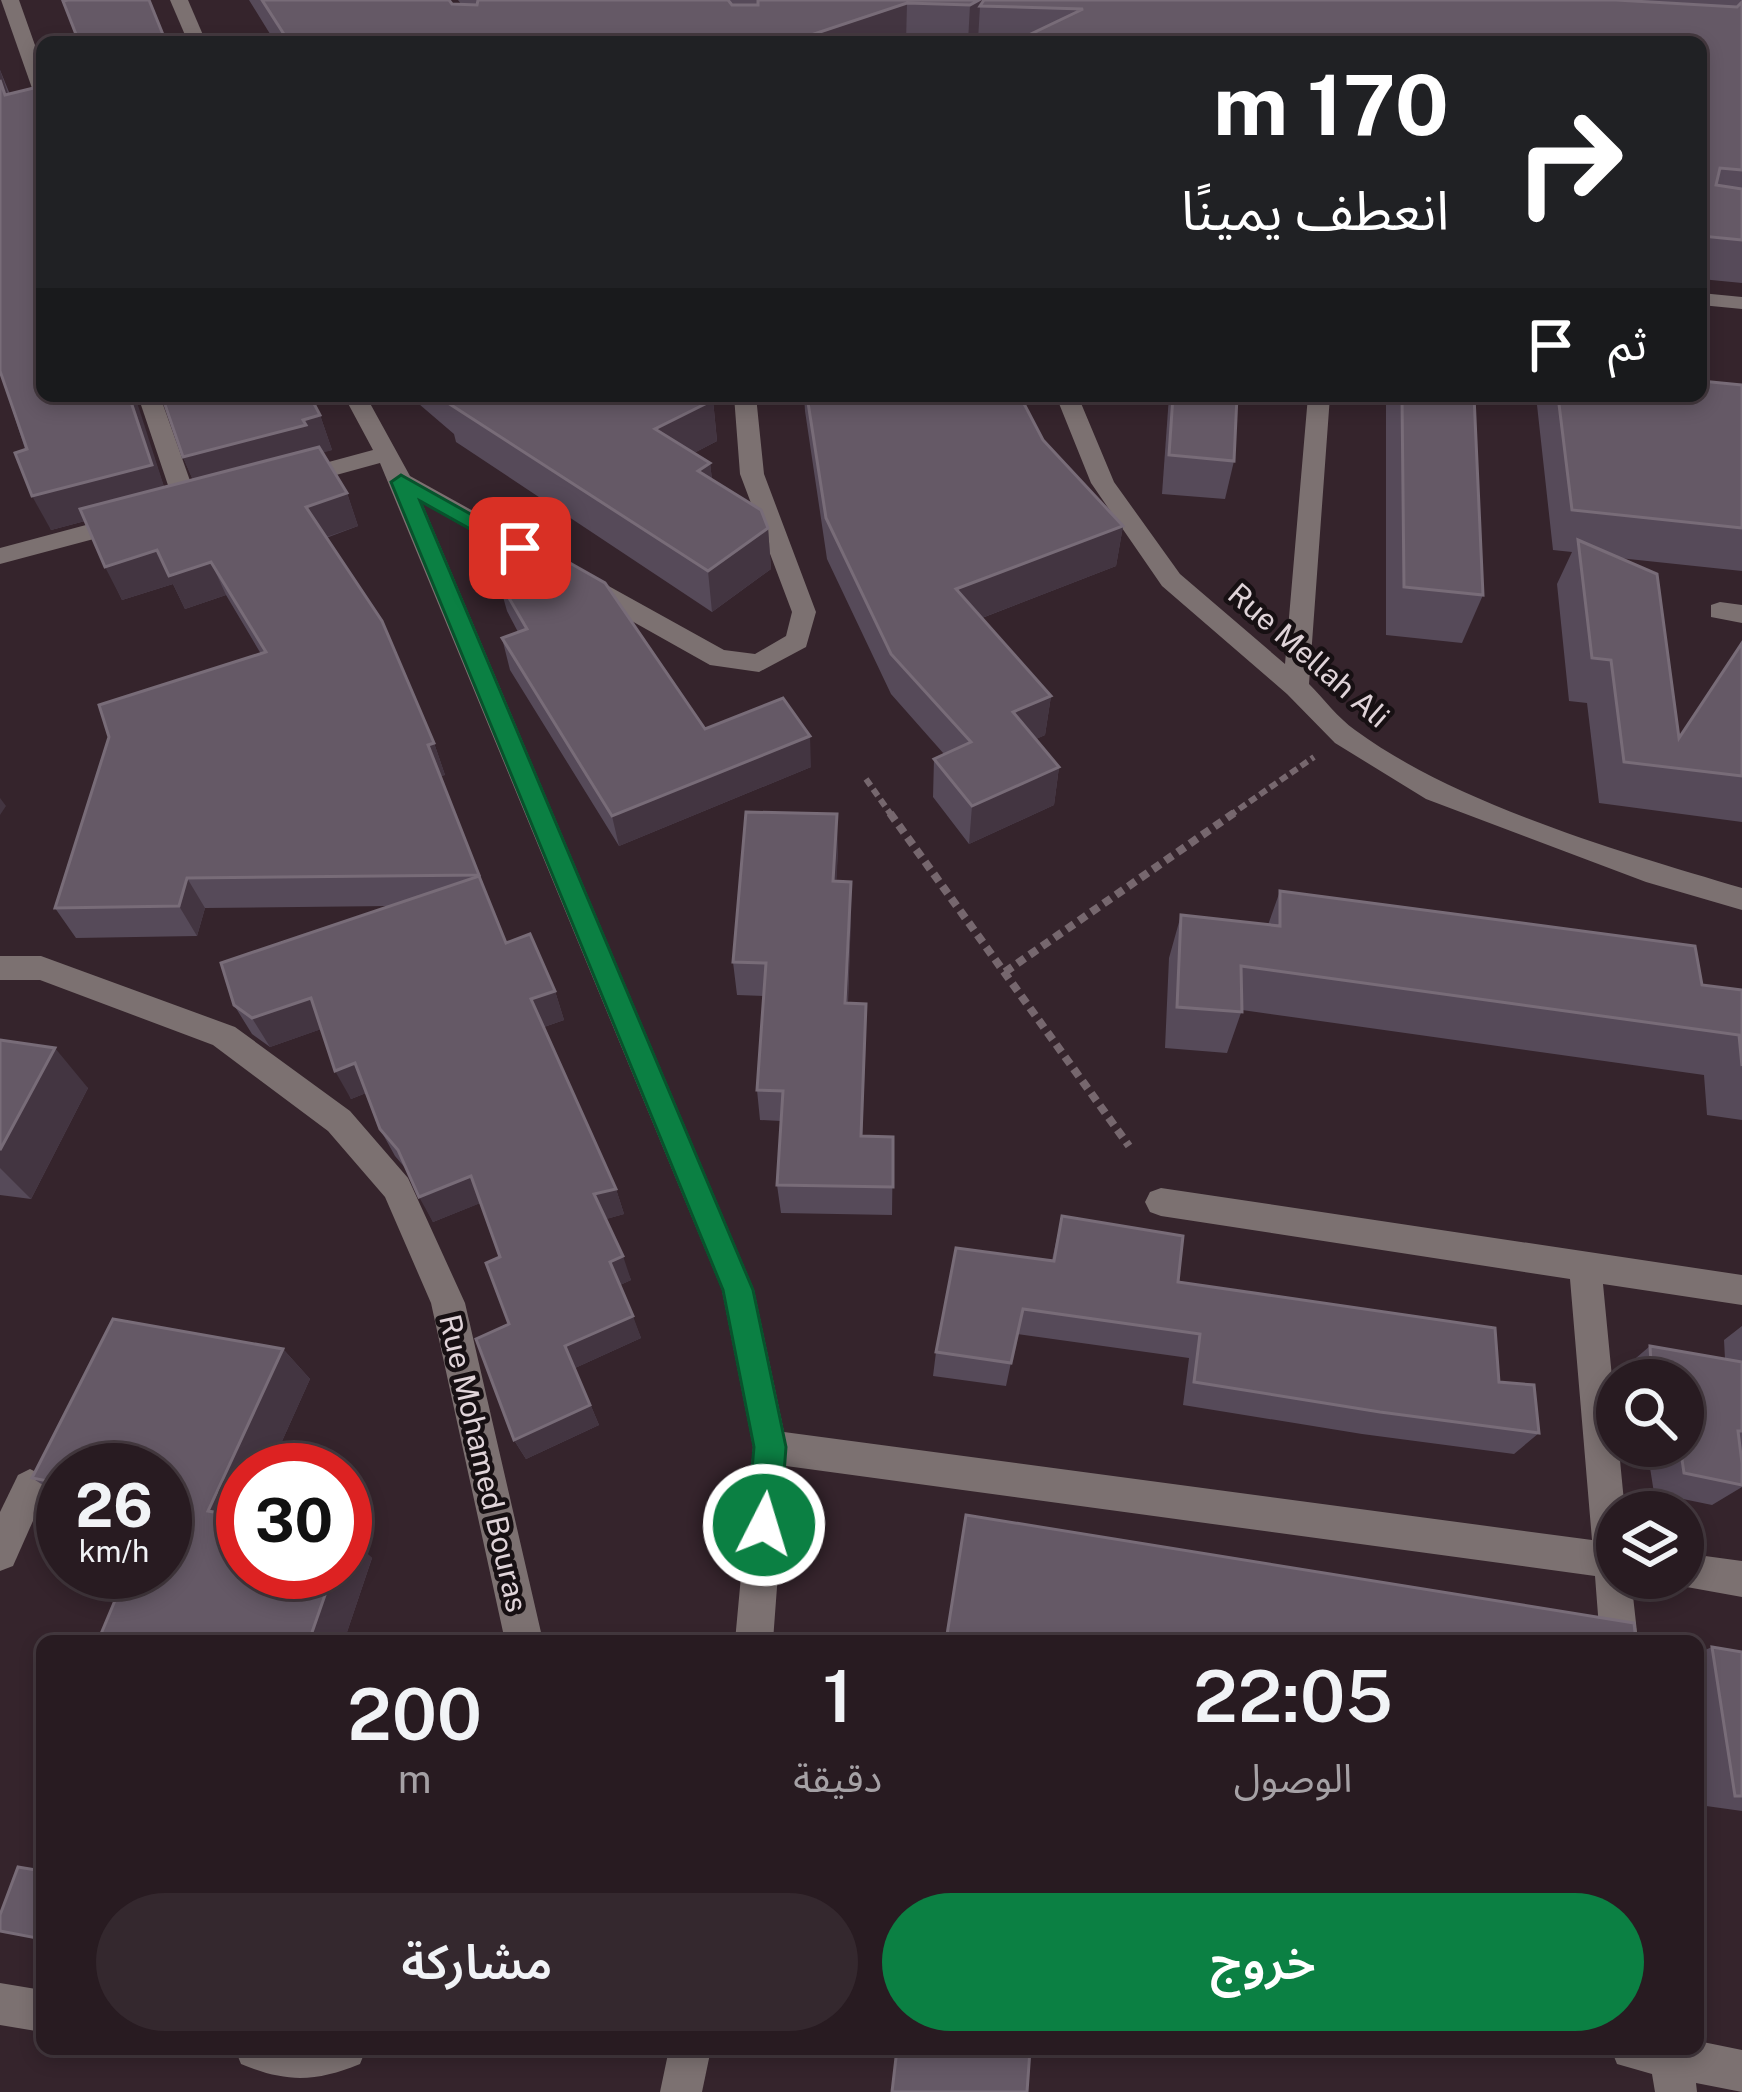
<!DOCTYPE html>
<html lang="ar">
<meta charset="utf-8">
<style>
:root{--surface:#281b21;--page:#34282e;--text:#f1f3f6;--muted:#a5a1a5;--line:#44393f;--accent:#0b8043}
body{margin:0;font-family:"Public Sans","Noto Sans Arabic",sans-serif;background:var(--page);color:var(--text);direction:rtl;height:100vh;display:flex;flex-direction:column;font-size:45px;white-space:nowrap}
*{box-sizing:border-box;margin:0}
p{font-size:39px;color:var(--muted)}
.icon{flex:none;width:66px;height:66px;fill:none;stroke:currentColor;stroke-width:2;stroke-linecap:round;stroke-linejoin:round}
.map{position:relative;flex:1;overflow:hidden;direction:ltr}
.drawer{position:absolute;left:36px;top:1635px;width:1668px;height:420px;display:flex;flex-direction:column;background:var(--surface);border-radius:18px;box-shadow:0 6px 18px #0003,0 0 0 3px var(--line);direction:rtl}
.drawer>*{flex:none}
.banner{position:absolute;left:36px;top:36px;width:1671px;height:366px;border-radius:18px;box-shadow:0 6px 18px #0003,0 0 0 3px var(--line);direction:rtl;background:#202124;color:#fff;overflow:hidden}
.tools{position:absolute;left:1596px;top:1359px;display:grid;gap:24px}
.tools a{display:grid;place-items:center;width:108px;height:108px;border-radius:50%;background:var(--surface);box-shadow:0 6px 18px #0003,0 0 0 3px var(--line);font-size:60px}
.speed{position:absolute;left:36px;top:1443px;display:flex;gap:24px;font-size:60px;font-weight:700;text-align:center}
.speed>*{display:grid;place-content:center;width:156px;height:156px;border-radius:50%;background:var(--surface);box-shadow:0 6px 18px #0003,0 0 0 3px var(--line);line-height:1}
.speed small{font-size:30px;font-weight:400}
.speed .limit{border:18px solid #d22;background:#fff;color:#111}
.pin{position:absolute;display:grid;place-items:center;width:102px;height:102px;color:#fff;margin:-51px;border-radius:24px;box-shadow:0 6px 18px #0006}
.me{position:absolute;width:132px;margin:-66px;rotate:5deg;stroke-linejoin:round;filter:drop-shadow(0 0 9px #0008)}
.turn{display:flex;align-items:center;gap:42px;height:252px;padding:0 60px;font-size:54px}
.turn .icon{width:156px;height:156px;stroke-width:2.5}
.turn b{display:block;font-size:84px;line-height:102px}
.then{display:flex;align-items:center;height:114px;padding:0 60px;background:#0003;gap:24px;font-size:45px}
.eta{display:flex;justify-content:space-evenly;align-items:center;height:204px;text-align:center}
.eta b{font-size:72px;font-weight:600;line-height:84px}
.primary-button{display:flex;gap:24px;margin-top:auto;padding:24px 60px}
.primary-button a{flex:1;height:138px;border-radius:72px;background:var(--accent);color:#fff;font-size:48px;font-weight:600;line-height:138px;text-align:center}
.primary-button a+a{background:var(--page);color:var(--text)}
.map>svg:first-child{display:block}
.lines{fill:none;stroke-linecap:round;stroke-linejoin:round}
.path-far1{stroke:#76676e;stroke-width:6;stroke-dasharray:8 4.5;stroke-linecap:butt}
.path{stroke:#76676e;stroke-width:8;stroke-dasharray:9 6;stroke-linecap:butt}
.minor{fill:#7c7171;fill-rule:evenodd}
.wall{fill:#564a59}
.shaded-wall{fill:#433541}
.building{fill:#655966;stroke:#786c78;stroke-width:3}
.route{fill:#0b8043;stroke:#07532c;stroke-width:3}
.labels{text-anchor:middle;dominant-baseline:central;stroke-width:9;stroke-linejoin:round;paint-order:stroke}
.street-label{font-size:30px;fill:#e0d4d9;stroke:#171013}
</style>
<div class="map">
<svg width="1742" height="2092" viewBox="0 0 1742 2092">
<rect width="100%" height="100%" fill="#35242c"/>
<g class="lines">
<g class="path-far1">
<polyline points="866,779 892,816"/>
<polyline points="1229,816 1314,757"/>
</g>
<g class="path">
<polyline points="890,813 1129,1146"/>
<polyline points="1005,972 1234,813"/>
</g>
<g class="minor">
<polygon points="1,0 19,0 42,65 42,97 33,91"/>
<polygon points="170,0 188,0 206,42 188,42"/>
<polygon points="1701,293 1742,297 1742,309 1701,305"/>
<polygon points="138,396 160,396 199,506 195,512 187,514 175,506"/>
<polygon points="344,396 366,396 410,476 724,650 755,654 786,636 792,612 740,474 734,396 756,396 764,474 816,612 806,647 759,672 710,665 422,503 754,1290 784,1432 1592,1540 1570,1279 1161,1216 1150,1212 1145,1202 1150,1192 1161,1188 1742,1275 1742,1305 1603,1284 1625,1512 1617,1512 1617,1578 1631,1578 1638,1641 1600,1641 1595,1576 786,1466 773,1641 735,1641 753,1447 722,1290 380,463 296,486 284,478 288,473 373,450"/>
<path d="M1056 396H1078L1114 482 1180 574 1285 664 1308 396H1330L1309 684C1324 699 1338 718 1355 730 1455 804 1623 853 1742 888V910L1646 882 1426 799 1335 743 1287 694 1162 586 1091 483Z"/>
<polygon points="127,514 135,516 135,528 0,564 0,548"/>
<polygon points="1720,602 1742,605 1742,623 1711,617 1711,605"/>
<polygon points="0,956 41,956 235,1027 350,1111 408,1178 465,1303 543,1641 505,1641 431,1303 385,1197 328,1131 213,1045 40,980 0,980"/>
<polygon points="30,1469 42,1475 48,1487 13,1566 0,1571 0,1512 18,1475"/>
<polygon points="1683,1553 1742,1561 1742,1597 1670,1584 1668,1578 1683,1578"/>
<polygon points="0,1983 42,1990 42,2032 0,2025"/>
<polygon points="1698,2041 1742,2050 1742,2092 1696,2083 1697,2092 1655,2092 1652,2074 1617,2064 1611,2049 1698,2049"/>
<path d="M235 2049H366L360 2064C316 2082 286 2083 241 2064Z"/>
<polygon points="669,2049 711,2049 702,2092 660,2092"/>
</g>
</g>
<g class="wall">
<polygon points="249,0 449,0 452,4 461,4 458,0 1742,0 1742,283 1701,279 1701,42 978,42 978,40 974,42 275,42"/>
<polygon points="0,70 134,397 164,487 193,480 183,457 320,415 332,450 322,452 347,493 358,526 326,538 434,743 445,775 440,776 506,943 555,991 564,1020 544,1027 616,1189 624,1214 606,1219 631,1280 620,1285 641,1338 575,1368 599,1425 526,1459 514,1440 509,1324 500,1257 480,1203 433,1222 407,1170 395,1156 380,1129 366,1093 351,1099 321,1029 270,1047 252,1034 234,1005 390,906 205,908 197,936 76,938 55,908 261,654 226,595 185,609 173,584 122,600 85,521 51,530 0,371"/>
<polygon points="1742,385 1742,571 1619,558 1679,738 1742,643 1742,822 1599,803 1587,703 1569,701 1557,584 1572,552 1553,550 1536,396 1701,396"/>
<polygon points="416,396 708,396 713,400 717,441 694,453 710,463 712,480 768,528 771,569 712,612 456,442 454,434 419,404"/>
<polygon points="804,396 1020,396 1043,440 1123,526 1116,566 982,618 1051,696 1045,735 1036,739 1059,767 1054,805 969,844 933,797 934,759 944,754 891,694 827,559 805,411"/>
<polygon points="1169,396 1237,396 1234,461 1225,499 1162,494"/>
<polygon points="1386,396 1474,396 1483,595 1462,643 1386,635"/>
<polygon points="498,579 705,729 811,767 619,846 510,670 502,638 518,632 507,611"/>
<polygon points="838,850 836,881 851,916 848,1003 866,1004 862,1136 893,1137 892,1215 781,1213 777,1185 781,1121 760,1120 757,1090 764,996 737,995 733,962"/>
<polygon points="1280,891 1702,985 1742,990 1742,1120 1707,1115 1704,1075 1242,1010 1227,1053 1165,1048 1169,958 1181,915 1268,925"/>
<polygon points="0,1040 88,1088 31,1199 0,1195"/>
<polygon points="1062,1216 1178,1282 1499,1382 1539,1433 1514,1454 1362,1434 1183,1405 1189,1358 1017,1334 1006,1386 933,1376 936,1352 1052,1260"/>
<polygon points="113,1319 283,1349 310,1379 269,1470 243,1470 243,1572 345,1572 346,1535 372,1558 344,1641 98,1641 127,1572 165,1572 165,1470 63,1470 63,1498 32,1478"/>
<polygon points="1742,1326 1742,1487 1712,1505 1654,1493 1648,1455 1628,1458 1627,1446 1683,1446 1683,1380 1622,1380 1622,1370 1650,1346 1725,1359 1724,1340"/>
<polygon points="1712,1647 1742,1652 1742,1811 1699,1805 1698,1653"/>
</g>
<g class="shaded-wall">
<polygon points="979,0 986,0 980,6 978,40 968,42 970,5"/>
<polygon points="907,3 906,42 790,42"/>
<polygon points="0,70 20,129 5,95 0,80"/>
<polygon points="129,396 135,396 168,499 51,530 32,496"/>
<polygon points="713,400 717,441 661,470 655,429"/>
<polygon points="320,415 332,450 198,492 183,457"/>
<polygon points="710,463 715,504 698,471"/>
<polygon points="347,493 358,526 318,540 306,507"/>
<polygon points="1123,526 1116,566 953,629 956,589"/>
<polygon points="768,528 771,569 712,612 708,571"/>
<polygon points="157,550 211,562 226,595 185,609 173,584 122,600 105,567"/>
<polygon points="1051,696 1045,735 1009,751 1013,712"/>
<polygon points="810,736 811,767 619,846 612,816"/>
<polygon points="434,743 445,775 439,777 428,745"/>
<polygon points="1059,767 1054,805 969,844 972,806"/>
<polygon points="0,798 6,806 0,815"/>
<polygon points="837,814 838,850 835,915 833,881"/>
<polygon points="187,878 205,908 197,936 179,906"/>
<polygon points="851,882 851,916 846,1035 845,1003"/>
<polygon points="555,991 564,1020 541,1028 531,999"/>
<polygon points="311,998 327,1027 270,1047 252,1018"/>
<polygon points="866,1004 866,1036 861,1165 861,1136"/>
<polygon points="55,1048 88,1088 31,1199 0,1168 0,1150"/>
<polygon points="355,1063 371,1091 351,1099 335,1071"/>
<polygon points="471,1176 483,1202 433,1222 419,1197"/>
<polygon points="616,1189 624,1214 603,1220 594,1194"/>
<polygon points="623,1256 631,1280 618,1286 610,1262"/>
<polygon points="633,1316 641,1338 575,1368 599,1425 526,1459 514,1440 565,1346"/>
<polygon points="283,1349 310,1379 269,1470 243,1470 243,1528 208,1511"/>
<polygon points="346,1535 372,1558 344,1641 309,1641 333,1572 345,1572"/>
</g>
<g class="building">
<polygon points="68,0 149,0 166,42 79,42 63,1"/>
<polygon points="262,0 449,0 452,4 477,5 478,0 728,0 732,5 758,5 758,0 979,0 970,5 907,3 790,42 289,42"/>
<polygon points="984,0 1616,0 1737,7 1742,2 1742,170 1720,168 1716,185 1742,189 1742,240 1701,236 1701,42 1014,42 1083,9 980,6"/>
<polygon points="0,80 5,95 42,86 42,396 129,396 152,465 32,496 15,453 27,449 0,371"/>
<polygon points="1701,381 1742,385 1742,528 1572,510 1558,396 1701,396"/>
<polygon points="162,396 310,396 320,415 303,420 306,425 183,457"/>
<polygon points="447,396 708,396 713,400 655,429 710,463 698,471 761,510 768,528 708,571 445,401 450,398"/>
<polygon points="807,396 1020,396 1043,440 1123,526 956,589 1051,696 1013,712 1059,767 972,806 934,759 971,742 891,654 826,518"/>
<polygon points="1173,396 1237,396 1234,461 1169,455"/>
<polygon points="1402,396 1474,396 1483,595 1404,587"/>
<polygon points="319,447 347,493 306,507 382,621 434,743 428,745 479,875 187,878 179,906 55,908 109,737 99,705 266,652 211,562 169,576 157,550 105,567 80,509"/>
<polygon points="1578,540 1657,574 1679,738 1742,643 1742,776 1624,762 1611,660 1592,658"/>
<polygon points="561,558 605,583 705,729 783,698 810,736 612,816 502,638 527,629 498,579"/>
<polygon points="746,812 837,814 833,881 851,882 845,1003 866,1004 861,1136 893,1137 893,1187 777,1185 783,1091 757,1090 766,963 733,962"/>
<polygon points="479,876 506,943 530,934 555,991 531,999 616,1189 594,1194 623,1256 610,1262 633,1316 565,1346 590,1405 514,1440 476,1339 509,1324 486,1263 500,1257 471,1176 419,1197 398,1150 380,1129 355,1063 335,1071 311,998 252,1018 234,1005 221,963"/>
<polygon points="1280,891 1695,946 1702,985 1742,990 1742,1066 1739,1035 1241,966 1242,1012 1177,1007 1181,915 1280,926"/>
<polygon points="0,1040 55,1048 0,1150"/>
<polygon points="1062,1216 1183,1236 1178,1282 1495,1328 1499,1382 1534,1385 1539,1433 1380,1412 1194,1382 1200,1334 1023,1309 1011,1363 936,1352 956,1248 1054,1261"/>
<polygon points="113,1319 283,1349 208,1511 243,1517 243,1572 333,1572 309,1641 98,1641 127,1572 165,1572 165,1470 63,1470 63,1484 32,1478"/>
<polygon points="1650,1346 1742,1362 1742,1431 1738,1431 1742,1463 1742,1485 1684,1473 1680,1446 1683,1446 1683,1380 1652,1380"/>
<polygon points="966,1515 1634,1623 1636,1641 946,1641"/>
<polygon points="1712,1647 1742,1652 1742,1796 1735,1796"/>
<polygon points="18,1867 42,1871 42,1939 0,1931 0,1915"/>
<polygon points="897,2049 1030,2050 1027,2092 892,2092"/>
</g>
<polygon class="route" points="401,475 531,548 513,553 420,501 753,1290 786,1447 780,1525 775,1536 764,1541 752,1536 747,1525 754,1447 723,1290 391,482"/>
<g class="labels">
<g class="street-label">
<text transform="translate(1309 655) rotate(41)">Rue Mellah Ali</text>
<text transform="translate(484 1463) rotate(77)">Rue Mohamed Bouras</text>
</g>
</g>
</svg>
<div class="tools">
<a><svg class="icon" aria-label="search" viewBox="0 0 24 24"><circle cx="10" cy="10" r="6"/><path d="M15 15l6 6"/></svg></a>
<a><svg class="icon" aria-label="layers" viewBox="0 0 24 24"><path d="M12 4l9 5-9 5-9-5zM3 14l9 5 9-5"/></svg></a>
</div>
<div class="speed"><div>26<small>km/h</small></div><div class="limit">30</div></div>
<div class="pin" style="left:520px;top:548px;background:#d93025"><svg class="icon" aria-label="arrive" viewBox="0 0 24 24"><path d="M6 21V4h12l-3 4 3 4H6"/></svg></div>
<svg class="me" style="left:764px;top:1525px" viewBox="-20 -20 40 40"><circle r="17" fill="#0b8043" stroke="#fff" stroke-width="3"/><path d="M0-11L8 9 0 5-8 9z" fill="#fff"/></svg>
<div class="banner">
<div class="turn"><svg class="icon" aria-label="right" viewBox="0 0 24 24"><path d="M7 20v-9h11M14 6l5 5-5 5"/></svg><div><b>170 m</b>انعطف يمينًا</div></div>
<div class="then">ثم<svg class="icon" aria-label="arrive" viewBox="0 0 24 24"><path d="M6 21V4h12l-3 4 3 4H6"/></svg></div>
</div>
<section class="drawer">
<div class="eta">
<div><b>22:05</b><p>الوصول</p></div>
<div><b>1</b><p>دقيقة</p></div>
<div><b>200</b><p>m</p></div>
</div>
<div class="primary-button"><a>خروج</a><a>مشاركة</a></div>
</section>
</div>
